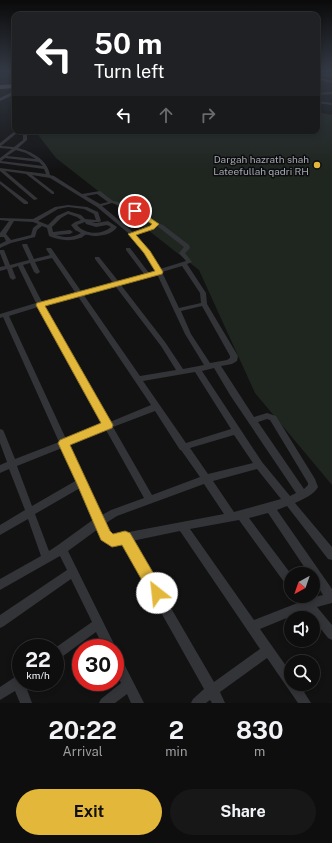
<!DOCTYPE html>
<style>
:root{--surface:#0e0e0e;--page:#171717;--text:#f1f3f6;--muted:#9b9c9e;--line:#2e2e2e;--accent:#e3b83a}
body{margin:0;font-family:"Public Sans",sans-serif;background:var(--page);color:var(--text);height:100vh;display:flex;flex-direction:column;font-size:15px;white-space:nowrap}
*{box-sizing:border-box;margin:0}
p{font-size:13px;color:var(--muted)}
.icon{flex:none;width:22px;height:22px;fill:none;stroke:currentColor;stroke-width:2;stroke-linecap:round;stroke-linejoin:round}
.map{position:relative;height:703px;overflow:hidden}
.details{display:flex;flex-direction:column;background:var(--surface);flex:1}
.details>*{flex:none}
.guide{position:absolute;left:12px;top:12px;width:308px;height:122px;border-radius:8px;box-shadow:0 2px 6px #0003,0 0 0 1px var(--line);background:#202124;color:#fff;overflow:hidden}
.needle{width:26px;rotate:220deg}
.buttons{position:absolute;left:284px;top:567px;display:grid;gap:8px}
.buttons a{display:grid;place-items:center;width:36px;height:36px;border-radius:50%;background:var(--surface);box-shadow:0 2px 6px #0003,0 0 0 1px var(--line);font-size:20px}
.speed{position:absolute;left:12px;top:639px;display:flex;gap:8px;font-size:20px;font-weight:700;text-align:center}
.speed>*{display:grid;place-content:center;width:52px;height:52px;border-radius:50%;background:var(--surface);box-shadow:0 2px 6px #0003,0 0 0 1px var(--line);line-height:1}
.speed small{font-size:10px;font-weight:400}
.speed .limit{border:6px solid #d22;background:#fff;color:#111}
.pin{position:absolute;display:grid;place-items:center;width:34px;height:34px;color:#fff;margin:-17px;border:2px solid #fff;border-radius:50%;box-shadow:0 1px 4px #0007}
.me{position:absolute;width:44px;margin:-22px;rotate:331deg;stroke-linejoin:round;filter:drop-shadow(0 0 3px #0008)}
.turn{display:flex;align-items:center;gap:14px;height:84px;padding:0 16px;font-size:18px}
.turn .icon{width:52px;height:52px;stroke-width:2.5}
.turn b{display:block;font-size:28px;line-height:34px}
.lanes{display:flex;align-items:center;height:38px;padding:0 16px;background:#0003;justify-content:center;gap:20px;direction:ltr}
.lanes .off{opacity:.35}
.eta{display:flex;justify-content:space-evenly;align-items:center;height:68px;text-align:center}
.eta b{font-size:24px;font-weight:700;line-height:28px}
.button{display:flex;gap:8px;margin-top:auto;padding:8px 16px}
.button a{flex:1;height:46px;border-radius:24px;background:var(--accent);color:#111;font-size:16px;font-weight:700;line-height:46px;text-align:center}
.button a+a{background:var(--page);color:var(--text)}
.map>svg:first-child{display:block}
.green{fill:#1f2620}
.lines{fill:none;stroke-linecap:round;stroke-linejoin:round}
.street{fill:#333438;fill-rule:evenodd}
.secondary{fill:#414248;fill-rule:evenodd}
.highway{fill:#606169;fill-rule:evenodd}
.route{fill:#e3b83a;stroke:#947826}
.poi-dot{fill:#e3b83a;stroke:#0d0d0e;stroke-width:1.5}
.labels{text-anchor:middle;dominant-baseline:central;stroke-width:3;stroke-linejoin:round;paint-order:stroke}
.far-poi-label{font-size:10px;fill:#a4a8b3;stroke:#0d0d0e;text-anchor:end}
</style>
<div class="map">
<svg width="332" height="703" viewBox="0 0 332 703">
<rect width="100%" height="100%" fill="#121213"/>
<polygon class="green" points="317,112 332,115 332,485 255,393 199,270 56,158 35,131 317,131"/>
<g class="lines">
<g class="street">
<polygon points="317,73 332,75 332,77 317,75"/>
<polygon points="317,77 332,81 332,83 317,79"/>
<polygon points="332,92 332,94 317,95 317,93"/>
<polygon points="317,101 332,103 332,105 317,103"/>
<path d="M15 131 27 134V140L18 148C31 151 48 160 50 175L54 176 82 194 100 191 113 201 124 203 143 213 158 223 163 225 189 245 190 248 185 253 192 262 187 264 206 293 207 304 238 356 237 361 232 364 221 366 254 417 267 413 276 416 315 479 318 487C314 495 303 499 295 503L332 547V560L328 559 287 506 277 510 332 589V603L317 607 332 625V640L328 638 306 610 260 629 291 673V684H299L311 703H298L267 658 220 692 225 703H212L210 700 206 703H191L193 699 204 689 122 543 112 545 102 539 98 529 68 551 114 644 116 648 115 650V648H104L96 632 59 659 55 661V648L92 622 71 579 4 626 0 628V615L67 570 60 556 0 590V579L41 556 28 519 0 535V525L25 510 9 469 0 473V465L7 462 0 443V429L3 430 4 432 15 459 59 442 3 317 0 318V314L36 303 18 266 12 268 16 278 13 280 10 278 7 269 0 271V267L5 266 0 253V250H4L10 265 29 260 22 245 23 244H27L34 259 50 255 46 249 47 248H51L81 291 114 284 95 259V257H99L119 282 144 274 126 250V248H130L149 273 155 271 139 245 127 232 97 207 50 178 32 175 54 192V194H52L26 174 5 171 38 199 34 200 0 171V168L46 174 44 169 0 163V158L12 149 0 148V143ZM17 133 23 135V140L14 147 1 146ZM16 150 26 153 36 159 7 156ZM5 158 39 162 43 166 1 161ZM97 194 108 202 100 204 86 196ZM112 203 127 208 153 224 150 227 133 232 102 206ZM157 226 184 247 179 253 186 261 160 269 143 243 135 235 154 229ZM52 258 75 292 42 302 23 265 30 263 34 272 37 274 40 272 35 262ZM182 266 200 293 201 303 179 308 162 272ZM157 274 185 334 204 365 183 369 165 342 121 285ZM116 287 161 346 176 370 140 376 83 294ZM77 295 151 405 110 422 43 305ZM202 306 230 356V358L227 360 210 363 191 334 181 311ZM38 307 103 424 66 439 9 316ZM214 368 230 395 296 493 290 496 262 462 202 371ZM195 372 231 429 186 443 143 381ZM155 411 180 450H181L200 477 152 495 113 427ZM267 419 270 420 308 483V485L304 489 258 422ZM106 430 144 498 111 510 102 515 69 445ZM234 435 253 463 208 474 190 448ZM62 448 77 480 32 506 17 466ZM257 469 281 499 234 512 213 481ZM204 484 224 514 113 535 109 533 106 523 117 516ZM80 488 94 519 58 545 49 551 35 514ZM268 513 309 574H313V579L323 595 310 598 309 596H297L300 602 254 620 190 529 239 520 287 586 291 587V574L249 518ZM180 531 260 649 214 682 132 541Z"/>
<polygon points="0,181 28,202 28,204 24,204 0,184"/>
<path d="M68 205 87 207 98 212 101 221 99 222H92L96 223 108 221 117 227C113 234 102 236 94 236 91 236 88 234 85 235 83 236 82 238 80 238 69 242 59 240 49 236L47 228 42 226 37 230 35 237 11 243 0 248V244L6 241 4 237H0V233L9 221 0 220V218L33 219 55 207ZM68 207 84 209 94 214 96 220 85 219 81 215 68 211 57 216 48 225 38 221 58 209ZM68 214 77 217 81 220 75 222 71 225 75 230 81 233C73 238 65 238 56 235L70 234 73 232 70 230 53 232 52 227 61 218ZM14 221 33 222 38 224 33 228 31 235 11 240 6 234ZM85 222 86 224 96 227 107 225 111 227C102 235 85 235 77 225Z"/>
<polygon points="115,652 119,654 144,703 131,703 127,694 115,703 99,703 101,699 121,683 115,670"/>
<polygon points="21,673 21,682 26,682 25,684 32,703 20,703 15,691 0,700 0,687"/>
</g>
<polygon class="secondary" points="14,91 15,91 15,94 0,101 0,98"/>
<polygon class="highway" points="15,84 15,88 0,89 0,85"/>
</g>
<linearGradient id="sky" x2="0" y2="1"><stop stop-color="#0a0a0a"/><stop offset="0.42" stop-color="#333944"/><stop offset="1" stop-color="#333944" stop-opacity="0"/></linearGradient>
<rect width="332" height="170" fill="url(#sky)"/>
<polygon class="route" points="132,209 137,209 159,224 154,229 136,235 150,251 163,272 162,274 45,306 113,425 112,428 70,445 110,531 113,534 125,531 130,533 162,588 164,593 162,598 157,600 152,598 122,545 112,547 101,540 77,484 58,443 60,440 101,423 36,305 37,303 155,271 144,253 128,234 150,226 152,224 132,212"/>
<circle class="poi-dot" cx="317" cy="165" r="4"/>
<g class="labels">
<g class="far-poi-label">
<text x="309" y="159">Dargah hazrath shah<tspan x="309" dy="12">Lateefullah qadri RH</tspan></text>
</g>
</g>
</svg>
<div class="buttons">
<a><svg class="needle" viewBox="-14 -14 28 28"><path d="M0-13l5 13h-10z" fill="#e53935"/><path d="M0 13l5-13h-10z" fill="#9b9c9e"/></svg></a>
<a><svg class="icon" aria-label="sound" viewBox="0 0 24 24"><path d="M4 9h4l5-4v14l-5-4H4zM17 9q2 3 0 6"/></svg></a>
<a><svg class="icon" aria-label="search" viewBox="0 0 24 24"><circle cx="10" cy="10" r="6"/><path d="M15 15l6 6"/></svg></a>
</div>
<div class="speed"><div>22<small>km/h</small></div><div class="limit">30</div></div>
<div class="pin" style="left:135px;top:211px;background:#d93025"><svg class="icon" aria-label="arrive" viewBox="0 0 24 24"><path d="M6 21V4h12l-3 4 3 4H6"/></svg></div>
<svg class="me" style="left:157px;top:593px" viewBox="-20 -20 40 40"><circle r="19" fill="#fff"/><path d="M0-13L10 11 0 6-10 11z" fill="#e3b83a"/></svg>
<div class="guide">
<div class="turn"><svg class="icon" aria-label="left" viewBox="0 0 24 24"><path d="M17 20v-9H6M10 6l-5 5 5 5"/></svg><div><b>50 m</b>Turn left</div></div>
<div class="lanes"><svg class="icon" aria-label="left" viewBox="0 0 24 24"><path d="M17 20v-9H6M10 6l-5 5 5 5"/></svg><svg class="icon off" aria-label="ahead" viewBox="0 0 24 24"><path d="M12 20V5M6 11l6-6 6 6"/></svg><svg class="icon off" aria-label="right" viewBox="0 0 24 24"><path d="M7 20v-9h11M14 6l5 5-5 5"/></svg></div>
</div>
</div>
<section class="details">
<div class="eta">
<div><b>20:22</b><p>Arrival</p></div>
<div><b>2</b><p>min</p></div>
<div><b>830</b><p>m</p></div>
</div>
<div class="button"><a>Exit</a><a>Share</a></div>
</section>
